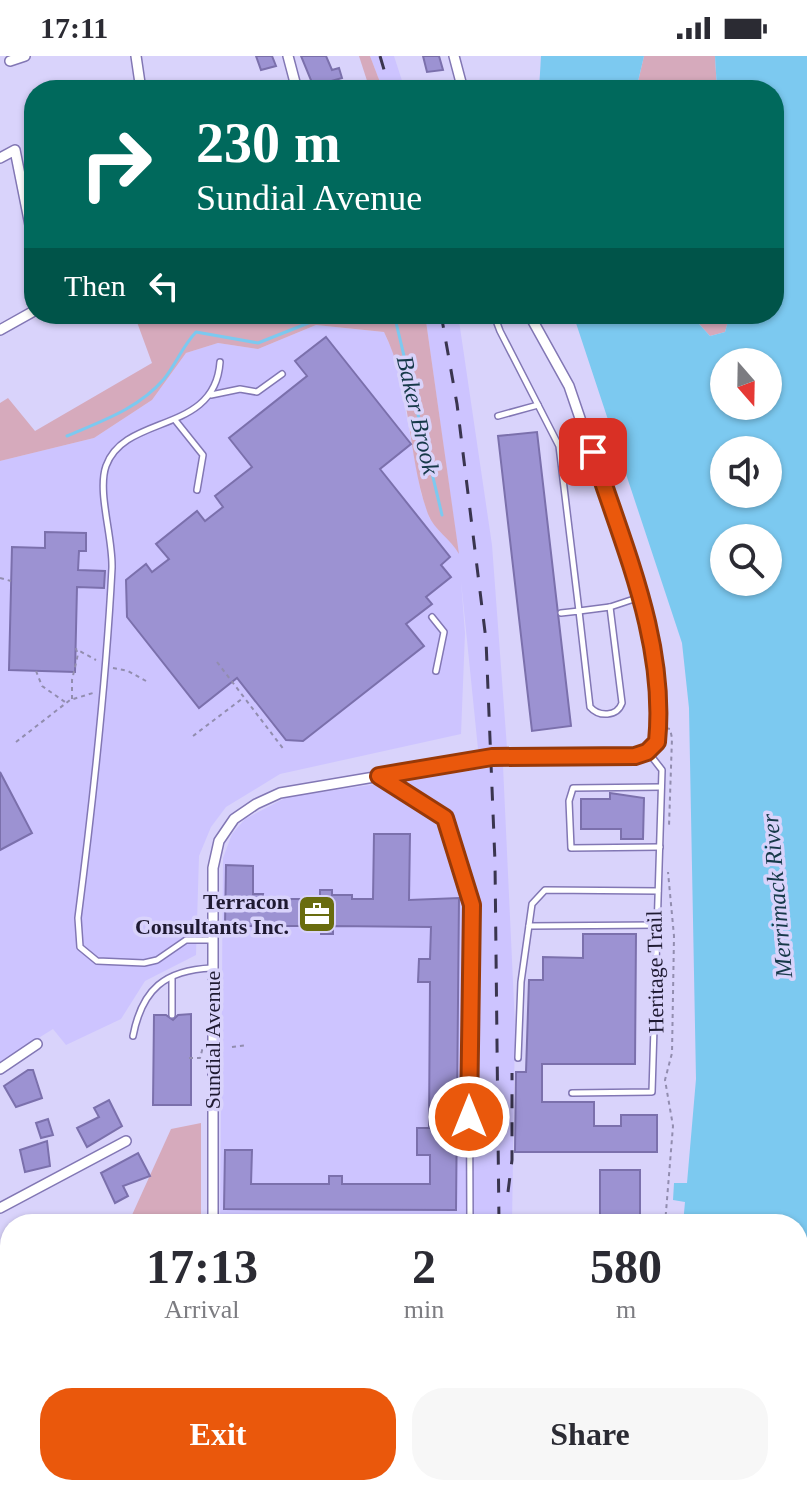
<!DOCTYPE html>
<style>
:root{--surface:#fff;--page:#f7f7f7;--text:#2b2b33;--muted:#7c7c81;--accent:#ea580c}
body{margin:0;font-family:Georgia,serif;background:var(--page);color:var(--text);height:100vh;display:flex;flex-direction:column;font-size:30px;white-space:nowrap}
*{box-sizing:border-box;margin:0}
p{font-size:26px;color:var(--muted)}
.icon{flex:none;width:44px;height:44px;fill:none;stroke:currentColor;stroke-width:2;stroke-linecap:round;stroke-linejoin:round}
.map{position:relative;flex:1;overflow:hidden}
.details{position:absolute;left:0px;top:1158px;width:808px;height:282px;display:flex;flex-direction:column;background:var(--surface);border-radius:32px 32px 0 0;box-shadow:0 2px 6px #0004}
.details>*{flex:none}
.banner{position:absolute;left:24px;top:24px;width:760px;height:244px;border-radius:32px;box-shadow:0 2px 6px #0004;background:#00695c;color:#fff;overflow:hidden}
.needle{width:52px;rotate:160deg}
.tools{position:absolute;left:710px;top:292px;display:grid;gap:16px}
.tools a{display:grid;place-items:center;width:72px;height:72px;border-radius:50%;background:var(--surface);box-shadow:0 2px 6px #0004;font-size:40px}
.pin{position:absolute;display:grid;place-items:center;width:68px;height:68px;color:#fff;margin:-34px;border-radius:16px;box-shadow:0 4px 12px #0006}
.me{position:absolute;width:88px;margin:-44px;rotate:0deg;stroke-linejoin:round;filter:drop-shadow(0 0 6px #0008)}
.turn{display:flex;align-items:center;gap:28px;height:168px;padding:0 40px;font-size:36px}
.turn .icon{width:104px;height:104px;stroke-width:2.5}
.turn b{display:block;font-size:56px;line-height:68px}
.then{display:flex;align-items:center;height:76px;padding:0 40px;background:#0003;gap:16px;font-size:30px}
.eta{display:flex;justify-content:space-evenly;align-items:center;height:136px;text-align:center}
.eta b{font-size:48px;font-weight:600;line-height:56px}
.primary-button{display:flex;gap:16px;margin-top:auto;padding:16px 40px}
.primary-button a{flex:1;height:92px;border-radius:32px;background:var(--accent);color:#fff;font-size:32px;font-weight:600;line-height:92px;text-align:center}
.primary-button a+a{background:var(--page);color:var(--text)}
.status{display:flex;justify-content:space-between;align-items:center;height:56px;padding:0 40px;background:var(--surface);direction:ltr}
.status svg{height:22px;fill:currentColor}
.map>svg:first-child{display:block}
.built{fill:#cdc4ff}
.green{fill:#d6aabc}
.water{fill:#7cc9f0;fill-rule:evenodd}
.lines{fill:none;stroke-linecap:round;stroke-linejoin:round}
.stream{stroke:#7cc9f0;stroke-width:3}
.building{fill:#9c92d2;stroke:#7b70ac;stroke-width:2}
.lane-casing{stroke:#8277b4;stroke-width:8}
.street-casing{stroke:#8277b4;stroke-width:12}
.primary-casing{stroke:#8d86b2;stroke-width:17}
.path{stroke:#928daf;stroke-width:2;stroke-dasharray:4 4;stroke-linecap:butt}
.lane{stroke:#fff;stroke-width:5}
.street{stroke:#fff;stroke-width:9}
.primary{stroke:#ded9fa;stroke-width:14}
.rail{stroke:#3a354f;stroke-width:3;stroke-dasharray:14 14;stroke-linecap:butt}
.route-casing{stroke:#983908;stroke-width:20}
.route{stroke:#ea580c;stroke-width:14}
.labels{text-anchor:middle;dominant-baseline:central;stroke-width:7;stroke-linejoin:round;paint-order:stroke}
.poi-label{font-size:22px;font-weight:bold;fill:#1f1a32;stroke:#d9d3fb;text-anchor:end}
.street-label{font-size:22px;fill:#1f1a32;stroke:#d9d3fb}
.water-label{font-size:24px;font-style:italic;fill:#163949;stroke:#d9d3fb}
</style>
<div class="status"><b>17:11</b><svg viewBox="0 0 49 12"><path d="M0 12V9h3v3zM5 12V6h3v6zM10 12V3h3v9zM15 12V0h3v12zM26 1h20v11H26zM47 4h2v5h-2z"/></svg></div>
<div class="map">
<svg width="807" height="1439" viewBox="0 0 807 1439">
<rect width="100%" height="100%" fill="#d9d3fb"/>
<g class="built">
<polygon points="370,0 394,0 405,34 383,34"/>
<polygon points="425,258 458,258 492,489 507,692 478,693 461,525 465,577 461,678 280,718 226,751 211,771 199,800 196,899 145,925 121,963 66,989 53,973 0,1006 0,405 94,382 152,344 186,297 218,287 258,293 316,269 384,276 396,303 421,437 430,463 458,494"/>
<polygon points="503,710 515,969 512,1168 220,1168 223,802 232,778 245,763 287,741"/>
</g>
<g class="green">
<polygon points="359,0 370,0 383,34 370,34"/>
<polygon points="644,0 715,0 717,34 636,34"/>
<path d="M134 258H425L459 498C451 483 434 474 428 458 407 400 412 332 384 276L316 269 258 293 218 287 186 297 152 344 94 382 0 405V347L8 342 35 375 152 307Z"/>
<polygon points="690,258 730,258 730,259 725,276 710,280"/>
<polygon points="201,1067 201,1168 115,1168 132,1159 171,1073"/>
</g>
<g class="water">
<polygon points="541,0 644,0 636,34 539,34"/>
<path d="M715 0H807V1439H638L639 1430H798V1168H683L685 1146 673 1144 674 1127H687L696 1023 689 652 682 587 573 258H690L710 280 725 276 730 258H774V34H717ZM724 306H768V350H724ZM724 394H768V438H724ZM724 482H768V526H724Z"/>
</g>
<g class="lines">
<g class="stream">
<polyline points="394,258 442,459"/>
<path d="M67 380C102 365 138 353 164 323 176 308 182 291 196 276L258 287 331 258"/>
</g>
</g>
<g class="building">
<polygon points="256,0 272,0 276,10 261,14"/>
<polygon points="301,0 326,0 332,14 339,12 342,22 328,26 330,34 315,34"/>
<polygon points="423,0 439,0 443,14 427,16"/>
<polygon points="326,281 411,388 380,413 450,501 441,509 451,521 426,541 432,548 406,568 424,590 303,685 286,684 237,622 199,652 127,561 126,524 146,508 152,516 169,503 156,488 197,455 205,465 223,451 215,440 252,411 229,382 307,320 295,305"/>
<polygon points="537,376 571,670 532,675 498,380"/>
<polygon points="45,476 86,477 86,495 79,495 78,514 105,515 104,532 77,531 75,616 9,614 12,491 45,492"/>
<polygon points="0,716 32,777 0,794"/>
<polygon points="610,737 644,742 643,783 621,783 621,773 581,773 581,743 610,743"/>
<polygon points="374,778 410,778 409,844 459,842 456,1154 224,1153 225,1094 252,1094 251,1128 329,1128 329,1120 342,1120 342,1128 430,1128 430,1099 417,1099 417,1072 429,1072 430,926 418,926 419,903 430,903 431,871 333,870 333,878 321,878 321,870 225,870 226,809 253,810 253,838 263,838 262,843 320,843 320,834 332,834 332,839 352,839 352,843 373,843"/>
<polygon points="583,878 636,878 635,1008 542,1008 542,1046 594,1046 594,1070 621,1070 621,1059 657,1059 657,1096 515,1096 516,1016 526,1016 529,924 543,924 543,901 583,902"/>
<polygon points="191,958 191,1049 153,1049 154,959 166,959 173,964 178,959"/>
<polygon points="28,1014 33,1014 42,1042 16,1051 4,1030"/>
<polygon points="109,1044 122,1070 87,1091 77,1072 99,1061 94,1052"/>
<polygon points="48,1063 53,1079 41,1082 36,1067"/>
<polygon points="47,1085 50,1110 25,1116 20,1094"/>
<polygon points="138,1097 150,1120 123,1130 128,1140 115,1147 101,1117"/>
<rect x="600" y="1114" width="40" height="54"/>
<polygon points="0,1242 10,1243 10,1353 0,1356"/>
<rect x="279" y="1430" width="101" height="9"/>
<rect x="392" y="1430" width="68" height="9"/>
</g>
<g class="lines">
<g class="lane-casing">
<g id="lane">
<polyline points="211,339 240,333 257,336 282,318"/>
<polyline points="538,349 559,390 579,555 610,551 640,541"/>
<polyline points="498,360 538,349 500,275 497,267 501,258"/>
<polyline points="175,364 203,399 197,434"/>
<path d="M561 557 579 555 590 651C599 661 617 661 622 647L610 551"/>
<polyline points="432,561 444,576 436,615"/>
<polyline points="379,720 445,762 472,849 469,912 470,1168"/>
<polyline points="660,791 571,792 569,745 573,732 661,731"/>
<polyline points="529,870 657,869"/>
<path d="M212 884H186L157 904 144 907 97 905 80 891 78 862C93 745 106 629 112 512 113 481 97 436 106 410 125 357 215 379 220 306"/>
<polyline points="172,922 172,959"/>
<path d="M133 980C142 933 165 914 212 912"/>
<polyline points="518,1002 521,926 532,848 545,834 658,835"/>
<polyline points="572,1037 652,1036 662,714 648,696"/>
<polyline points="466,1430 466,1439"/>
<polyline points="386,1439 386,1430"/>
</g>
</g>
<g class="street-casing">
<g id="street">
<polyline points="136,0 141,34"/>
<polyline points="288,0 297,34"/>
<polyline points="454,0 463,34"/>
<polyline points="10,5 25,0"/>
<polyline points="0,102 15,94 34,189"/>
<polyline points="0,274 34,255"/>
<polyline points="0,1013 37,988"/>
<polyline points="0,1152 126,1085"/>
<polyline points="213,1168 213,812 219,785 234,763 256,748 280,737 492,701 635,700 647,696 657,686 657,621 641,541 569,330 529,258"/>
<polyline points="235,1439 236,1430"/>
</g>
</g>
<g class="primary-casing">
<g id="primary">
<polyline points="798,1294 807,1295"/>
<polyline points="0,1427 10,1421"/>
</g>
</g>
<g class="path">
<polyline points="0,522 11,525"/>
<polyline points="217,606 285,695"/>
<polyline points="113,612 128,615 146,625"/>
<polyline points="36,615 42,630 65,646"/>
<polyline points="72,643 72,624 78,598 76,593 96,604"/>
<polyline points="666,672 670,673 672,682 669,770"/>
<polyline points="193,680 243,642"/>
<polyline points="16,686 70,644 93,637"/>
<polyline points="232,991 247,989"/>
<polyline points="189,1002 200,1002 203,991"/>
<polyline points="665,1168 673,1070 665,1024 672,997 674,880 668,816"/>
<polyline points="550,1439 553,1430"/>
<polyline points="587,1439 587,1430"/>
<polyline points="620,1439 622,1430"/>
</g>
<use href="#lane" class="lane"/>
<use href="#street" class="street"/>
<use href="#primary" class="primary"/>
<g class="rail">
<polyline points="380,0 390,34"/>
<polyline points="441,258 457,348 486,584 495,806 499,1168"/>
<polyline points="508,1136 512,1104 512,1017"/>
<polyline points="496,1430 497,1439"/>
</g>
</g>
<g class="lines">
<g class="route-casing">
<path id="route" d="M469 1061 472 849 445 762 379 720 492 701 635 700 647 696 657 686C667 586 623 490 593 396"/>
</g>
<use href="#route" class="route"/>
</g>
<defs>
<g id="office-square" transform="scale(2)"><rect x="-9" y="-9" width="18" height="18" rx="4" fill="#696c0e" stroke="#d9d3fb"/><path d="M-6-3h4V-5.5h4V-3h4V5H-6ZM-1-4.5V-3h2v-1.5ZM-6 0V1H6V0Z" fill="#fff"/></g>
</defs>
<g fill-rule="evenodd">
<use href="#office-square" x="317" y="858"/>
</g>
<g class="labels">
<g class="poi-label">
<text x="289" y="845">Terracon<tspan x="289" dy="25">Consultants Inc.</tspan></text>
</g>
<g class="street-label">
<text transform="translate(655 916) rotate(-91)">Heritage Trail</text>
<text transform="translate(212 984) rotate(-90)">Sundial Avenue</text>
</g>
<g class="water-label">
<text transform="translate(418 359) rotate(77)">Baker Brook</text>
<text transform="translate(777 840) rotate(-95)">Merrimack River</text>
</g>
</g>
</svg>
<div class="tools">
<a><svg class="needle" viewBox="-14 -14 28 28"><path d="M0-13l5 13h-10z" fill="#e53935"/><path d="M0 13l5-13h-10z" fill="#7c7c81"/></svg></a>
<a><svg class="icon" aria-label="sound" viewBox="0 0 24 24"><path d="M4 9h4l5-4v14l-5-4H4zM17 9q2 3 0 6"/></svg></a>
<a><svg class="icon" aria-label="search" viewBox="0 0 24 24"><circle cx="10" cy="10" r="6"/><path d="M15 15l6 6"/></svg></a>
</div>
<div class="pin" style="left:593px;top:396px;background:#d93025"><svg class="icon" aria-label="arrive" viewBox="0 0 24 24"><path d="M6 21V4h12l-3 4 3 4H6"/></svg></div>
<svg class="me" style="left:469px;top:1061px" viewBox="-20 -20 40 40"><circle r="17" fill="#ea580c" stroke="#fff" stroke-width="3"/><path d="M0-11L8 9 0 5-8 9z" fill="#fff"/></svg>
<div class="banner">
<div class="turn"><svg class="icon" aria-label="right" viewBox="0 0 24 24"><path d="M7 20v-9h11M14 6l5 5-5 5"/></svg><div><b>230 m</b>Sundial Avenue</div></div>
<div class="then">Then<svg class="icon" aria-label="left" viewBox="0 0 24 24"><path d="M17 20v-9H6M10 6l-5 5 5 5"/></svg></div>
</div>
<section class="details">
<div class="eta">
<div><b>17:13</b><p>Arrival</p></div>
<div><b>2</b><p>min</p></div>
<div><b>580</b><p>m</p></div>
</div>
<div class="primary-button"><a>Exit</a><a>Share</a></div>
</section>
</div>
